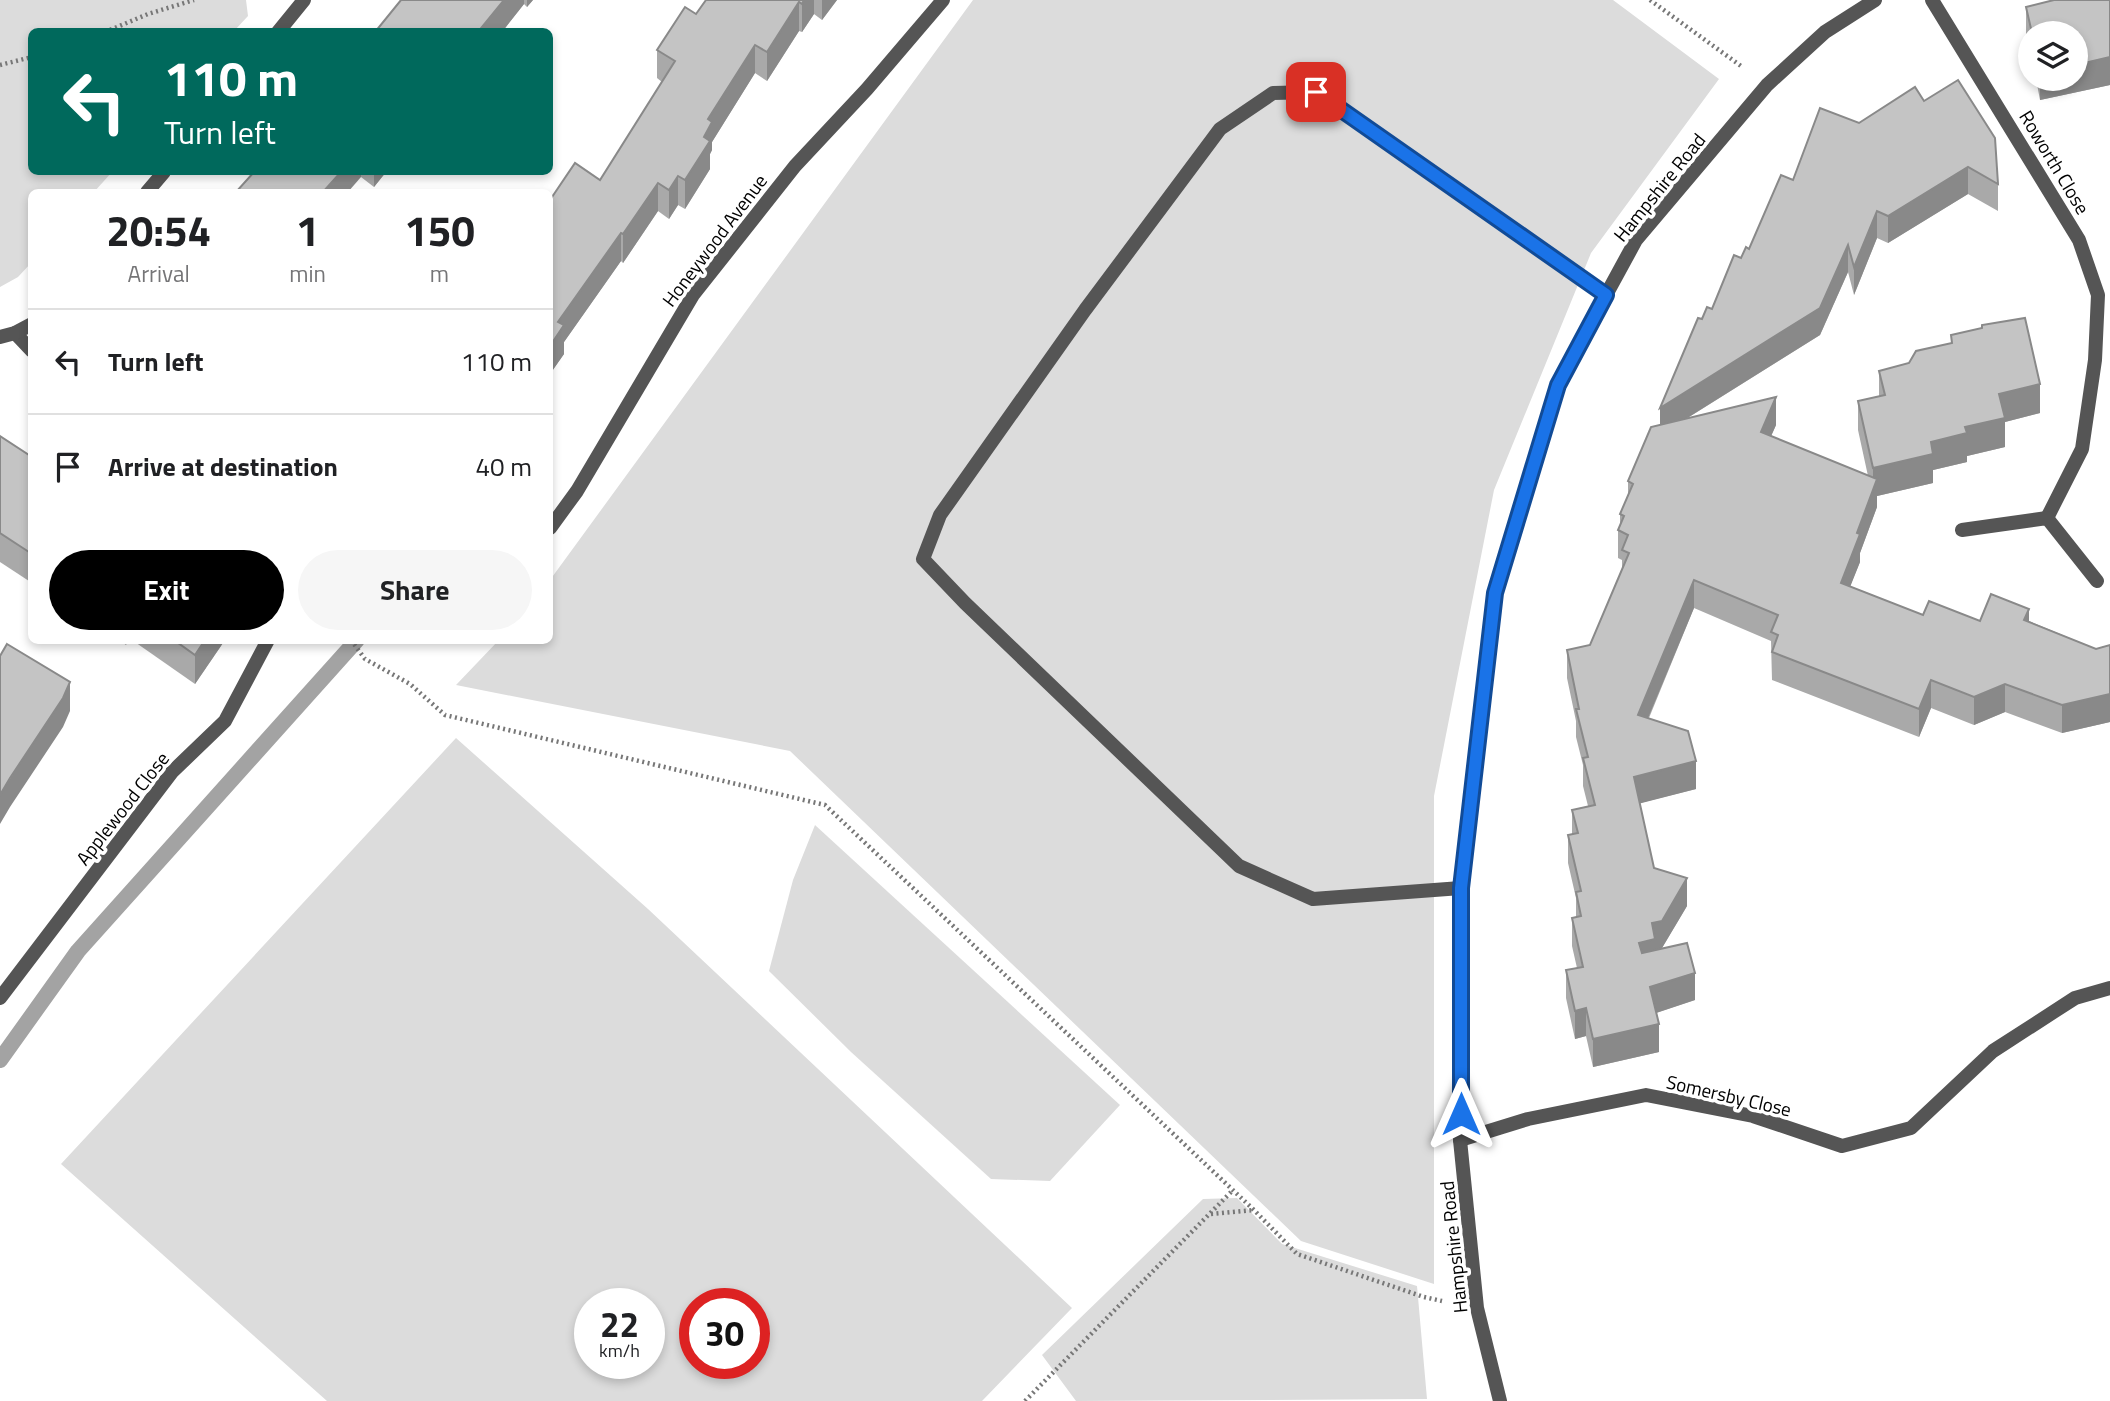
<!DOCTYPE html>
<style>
:root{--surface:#fff;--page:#f6f6f6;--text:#202124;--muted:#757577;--line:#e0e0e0;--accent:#000}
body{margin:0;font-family:"Titillium Web",sans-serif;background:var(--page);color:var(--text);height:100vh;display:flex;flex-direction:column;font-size:26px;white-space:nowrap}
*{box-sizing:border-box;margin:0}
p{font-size:23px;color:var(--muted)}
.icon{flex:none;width:38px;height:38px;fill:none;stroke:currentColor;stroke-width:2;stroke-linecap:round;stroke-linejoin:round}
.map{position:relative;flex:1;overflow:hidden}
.details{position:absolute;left:28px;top:189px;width:525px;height:455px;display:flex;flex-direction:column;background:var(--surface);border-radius:10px;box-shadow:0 4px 10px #0003}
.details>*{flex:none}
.guide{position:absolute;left:28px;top:28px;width:525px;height:147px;border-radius:10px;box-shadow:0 4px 10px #0003;background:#00695c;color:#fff;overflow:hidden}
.fabs{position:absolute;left:2018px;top:21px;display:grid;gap:14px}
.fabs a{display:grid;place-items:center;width:70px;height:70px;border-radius:50%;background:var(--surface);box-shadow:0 4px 10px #0003;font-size:35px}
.speed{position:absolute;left:574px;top:1288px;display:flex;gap:14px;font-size:35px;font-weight:700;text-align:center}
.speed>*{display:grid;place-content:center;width:91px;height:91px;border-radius:50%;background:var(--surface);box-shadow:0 4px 10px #0003;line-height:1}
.speed small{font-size:18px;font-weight:400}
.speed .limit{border:10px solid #d22;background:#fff;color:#111}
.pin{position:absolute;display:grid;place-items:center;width:60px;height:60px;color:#fff;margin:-30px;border-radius:14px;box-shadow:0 4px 10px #0006}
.me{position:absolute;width:77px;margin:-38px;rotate:0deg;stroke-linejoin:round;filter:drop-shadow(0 0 5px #0008)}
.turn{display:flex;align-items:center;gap:24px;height:147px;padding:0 21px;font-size:32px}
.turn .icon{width:91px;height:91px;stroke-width:2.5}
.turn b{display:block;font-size:49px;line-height:60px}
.eta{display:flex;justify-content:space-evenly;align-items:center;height:119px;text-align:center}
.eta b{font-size:42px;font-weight:700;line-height:49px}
.primary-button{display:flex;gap:14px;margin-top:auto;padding:14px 21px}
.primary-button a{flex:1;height:80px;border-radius:42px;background:var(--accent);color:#fff;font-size:28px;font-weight:700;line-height:80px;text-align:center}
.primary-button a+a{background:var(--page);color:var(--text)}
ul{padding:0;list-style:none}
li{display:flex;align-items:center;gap:21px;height:105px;padding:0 21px;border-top:2px solid var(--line)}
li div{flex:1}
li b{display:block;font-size:26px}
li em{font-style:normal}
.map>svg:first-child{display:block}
.green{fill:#dcdcdc;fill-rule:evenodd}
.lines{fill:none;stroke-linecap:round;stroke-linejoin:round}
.stream{stroke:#a3a3a3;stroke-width:16}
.path{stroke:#777;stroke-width:4.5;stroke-dasharray:2 3.5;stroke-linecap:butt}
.service{stroke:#555;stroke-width:14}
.minor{stroke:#555;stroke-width:14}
.wall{fill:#a9a9a9}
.shaded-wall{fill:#898989}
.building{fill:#c4c4c4;stroke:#898989;stroke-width:2}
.route-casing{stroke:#114b97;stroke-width:18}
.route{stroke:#1a73e8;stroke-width:12}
.labels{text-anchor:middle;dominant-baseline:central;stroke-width:7;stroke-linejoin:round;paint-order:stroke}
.street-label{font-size:19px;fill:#000;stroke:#fff}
</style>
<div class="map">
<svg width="2110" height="1401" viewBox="0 0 2110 1401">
<rect width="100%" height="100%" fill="#fff"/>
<g class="green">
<polygon points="0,0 246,0 248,16 234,31 32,32 32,172 112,172 94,192 32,192 31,263 18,277 0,287"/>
<polygon points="973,0 1613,0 1719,79 1591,253 1494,490 1434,796 1434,1284 1301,1241 790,751 456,685 498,641 550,640 550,580"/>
<path d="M456 738 648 909 1072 1308 982 1401H327L61 1164ZM590 1304H649V1363H590ZM695 1304H754V1363H695Z"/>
<polygon points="815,825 1120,1105 1050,1181 991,1179 851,1052 769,971 793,880"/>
<polygon points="1237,1198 1282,1244 1417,1286 1427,1399 1076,1401 1042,1355 1203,1199"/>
</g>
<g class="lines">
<polyline class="stream" points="0,1060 78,951 357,640"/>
<g class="path">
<polyline points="1650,0 1741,66"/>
<polyline points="105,32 148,14 194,0"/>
<polyline points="0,65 32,57"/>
<polyline points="351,640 365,659 410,684 445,715 825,805 1254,1210 1297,1254 1424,1297 1442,1301"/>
<polyline points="1211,1214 1254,1210"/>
<polyline points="1025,1401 1232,1191"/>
</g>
<polyline class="service" points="1461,888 1313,899 1239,866 965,603 923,559 940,515 1085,310 1220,129 1273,93 1316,92 1606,295"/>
<g class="minor">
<polyline points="1932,0 2079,240 2098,295 2095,360 2082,449 2047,518"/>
<polyline points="278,32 304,0"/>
<polyline points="147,192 164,172"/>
<polyline points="15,333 32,351"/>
<polyline points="0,337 15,333 32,324"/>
<polyline points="550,528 577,491 693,295 795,166 867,89 943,0"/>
<polyline points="1962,530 2047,518 2097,581"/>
<polyline points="0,998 172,772 225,721 268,640"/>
<polyline points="1460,1140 1528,1119 1646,1095 1753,1116 1842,1146 1911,1128 1993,1051 2075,998 2110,988"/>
<polyline points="1500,1401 1477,1308 1460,1140 1461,888 1495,593 1557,385 1636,240 1767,85 1825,32 1875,0"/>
</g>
</g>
<g class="wall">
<polygon points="401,0 533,0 527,7 524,4 502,32 375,32"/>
<polygon points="706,0 837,0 822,20 814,14 802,32 799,31 767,81 755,73 712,142 712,150 710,154 710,169 685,209 678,205 669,219 658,211 623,263 621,261 564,342 564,354 550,374 550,200 600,180 662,82 657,78 657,50 696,14"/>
<polygon points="2051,0 2110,0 2110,85 2040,100 2036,79 2076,79 2076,33 2030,33 2030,54 2026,35 2026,7 2051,1"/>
<polygon points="1924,101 1998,184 1998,211 1968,194 1888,243 1877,238 1854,295 1848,272 1820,335 1686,419 1776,425 1771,436 1868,476 1858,430 1858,401 1879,396 1879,371 1909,363 1951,343 1951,335 1982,328 1982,325 2040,413 2005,422 2005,447 1967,456 1967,462 1933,470 1933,483 1877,496 1877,507 1860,553 1860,562 1850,586 1923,615 1980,621 2029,621 2096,649 2110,645 2110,722 2062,733 2005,712 1974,725 1931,708 1919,737 1772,680 1771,641 1694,608 1649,718 1696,789 1640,803 1654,868 1687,906 1662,948 1695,1000 1656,1013 1659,1052 1593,1067 1586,1036 1575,1039 1566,998 1566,970 1577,968 1572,946 1572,918 1576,917 1576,898 1568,863 1568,835 1572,835 1572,810 1588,806 1583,786 1583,765 1576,737 1576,721 1567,678 1567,650 1590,645 1622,569 1622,560 1618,558 1618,530 1620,525 1620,514 1628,495 1628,481 1660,425 1702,319 1712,309 1741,258 1749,249 1793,180 1859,123"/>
<polygon points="254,172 386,172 374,187 361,177"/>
<polygon points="0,436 32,457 32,583 0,562"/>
<polygon points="119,640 129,640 126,645"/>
<polygon points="132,640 225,640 195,684"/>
</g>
<g class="shaded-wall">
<polygon points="504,0 524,0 524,4 502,32 478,32"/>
<polygon points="527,0 533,0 527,7"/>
<polygon points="804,0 814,0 814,14 802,32 802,4"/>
<polygon points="822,0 837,0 822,20"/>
<polygon points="799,2 799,31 767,81 767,52"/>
<polygon points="755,45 755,73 712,142 712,150 710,154 710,169 685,209 685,180 704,137 708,119"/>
<polygon points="2110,57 2110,85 2040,100 2040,79 2076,79 2076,65"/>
<polygon points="1968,167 1968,194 1888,243 1888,216"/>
<polygon points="341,172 361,172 361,177 348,192 323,192"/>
<polygon points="374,172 386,172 374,187"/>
<polygon points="678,176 678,205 669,219 669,190"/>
<polygon points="658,183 658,211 623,263 623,234"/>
<polygon points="1877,211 1877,238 1854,295 1854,267"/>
<polygon points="621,233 621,261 564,342 564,354 550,374 550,346 558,322"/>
<polygon points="1848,245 1848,272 1820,335 1660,435 1660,408"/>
<polygon points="2040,384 2040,413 2005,422 2005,447 1967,456 1967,462 1933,470 1933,483 1877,496 1877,507 1860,553 1860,562 1841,610 1841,583 1857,533 1873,490 1873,468 1965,427 1999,394"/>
<polygon points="1776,397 1776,425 1761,459 1761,432"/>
<polygon points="1694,580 1694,608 1638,742 1638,715"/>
<polygon points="2029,609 2029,636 2024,620"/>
<polygon points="205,640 225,640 195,684 195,655"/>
<polygon points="1931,680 1931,708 1919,737 1919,709"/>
<polygon points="70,682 70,711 63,727 10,807 0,824 0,795"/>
<polygon points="2005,684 2005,712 1974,725 1974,697"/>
<polygon points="2110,694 2110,722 2062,733 2062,705"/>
<polygon points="1696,761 1696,789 1634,805 1634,777"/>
<polygon points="1687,878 1687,906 1662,948 1639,971 1639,943 1652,923"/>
<polygon points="1695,973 1695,1000 1650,1015 1650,987"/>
<polygon points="1586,1008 1586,1036 1575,1039 1575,1011"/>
<polygon points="1659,1024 1659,1052 1593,1067 1593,1039"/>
</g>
<g class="building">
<polygon points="401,0 504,0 478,32 375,32"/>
<polygon points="706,0 804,0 802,4 799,2 767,52 755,45 708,119 712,122 704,137 710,141 685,180 678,176 669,190 658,183 623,234 621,233 558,322 564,325 550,346 550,200 575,163 600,180 675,61 657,50 685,7 696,14"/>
<polygon points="2054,0 2110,0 2110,57 2076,65 2076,33 2032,33 2026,7"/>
<polygon points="1958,80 1995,138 1998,184 1968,167 1888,216 1877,211 1854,267 1848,245 1820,308 1660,408 1698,318 1702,319 1707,307 1712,309 1734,255 1741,258 1746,247 1749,249 1781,175 1793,180 1820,108 1859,123 1915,87 1924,101"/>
<polygon points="254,172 341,172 323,192 236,192"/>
<polygon points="2025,318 2040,384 1999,394 2005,418 1965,427 1967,433 1931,442 1933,454 1873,468 1858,401 1885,395 1879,371 1909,363 1916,351 1952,343 1951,335 1982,328 1982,325"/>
<polygon points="1776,397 1761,432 1877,479 1857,533 1860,534 1841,583 1923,615 1929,601 1980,621 1991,594 2029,609 2024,620 2096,649 2110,645 2110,694 2062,705 2005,684 1974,697 1931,680 1919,709 1772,652 1778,635 1771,632 1778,615 1694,580 1638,715 1688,731 1696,761 1634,777 1654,868 1687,878 1662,921 1652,923 1655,939 1639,943 1642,953 1687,943 1695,973 1650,987 1659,1024 1593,1039 1586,1008 1575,1011 1566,970 1583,967 1572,918 1581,916 1576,892 1581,891 1568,835 1578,833 1572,810 1595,805 1583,758 1588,757 1576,709 1579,709 1567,650 1590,645 1629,553 1622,550 1628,535 1618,530 1624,516 1620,514 1633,484 1628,481 1651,427"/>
<polygon points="0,436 32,457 32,554 0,533"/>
<polygon points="174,640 205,640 195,655"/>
<polygon points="7,644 70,682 63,698 10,778 0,795 0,656"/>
</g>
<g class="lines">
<g class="route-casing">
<polyline id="route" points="1316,92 1606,295 1558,385 1495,593 1461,888 1461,1114"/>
</g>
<use href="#route" class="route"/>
</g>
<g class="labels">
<g class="street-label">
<text transform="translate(2055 162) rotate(59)">Roworth Close</text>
<text transform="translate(1659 187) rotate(-51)">Hampshire Road</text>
<text transform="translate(714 240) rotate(-53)">Honeywood Avenue</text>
<text transform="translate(122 808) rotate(-52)">Applewood Close</text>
<text transform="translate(1729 1095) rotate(13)">Somersby Close</text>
<text transform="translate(1453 1247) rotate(-96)">Hampshire Road</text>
</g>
</g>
</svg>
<div class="fabs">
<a><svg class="icon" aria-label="layers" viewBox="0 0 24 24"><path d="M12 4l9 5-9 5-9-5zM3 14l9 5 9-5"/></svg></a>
</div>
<div class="speed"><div>22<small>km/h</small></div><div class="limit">30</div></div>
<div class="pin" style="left:1316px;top:92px;background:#d93025"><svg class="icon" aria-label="arrive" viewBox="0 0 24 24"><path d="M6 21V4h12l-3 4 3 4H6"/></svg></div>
<svg class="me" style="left:1461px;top:1114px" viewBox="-20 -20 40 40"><path d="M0-17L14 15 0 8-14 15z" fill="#1a73e8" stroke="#fff" stroke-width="4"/></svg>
<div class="guide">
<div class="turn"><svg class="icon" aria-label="left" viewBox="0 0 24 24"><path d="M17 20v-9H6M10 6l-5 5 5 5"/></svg><div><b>110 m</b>Turn left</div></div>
</div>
<section class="details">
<div class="eta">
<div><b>20:54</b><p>Arrival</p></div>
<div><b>1</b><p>min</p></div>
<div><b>150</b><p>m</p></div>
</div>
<ul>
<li><svg class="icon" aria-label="left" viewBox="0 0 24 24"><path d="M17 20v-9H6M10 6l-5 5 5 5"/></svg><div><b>Turn left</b></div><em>110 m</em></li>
<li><svg class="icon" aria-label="arrive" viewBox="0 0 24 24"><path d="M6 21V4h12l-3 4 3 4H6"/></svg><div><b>Arrive at destination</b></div><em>40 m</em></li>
</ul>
<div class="primary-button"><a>Exit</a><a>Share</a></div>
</section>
</div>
